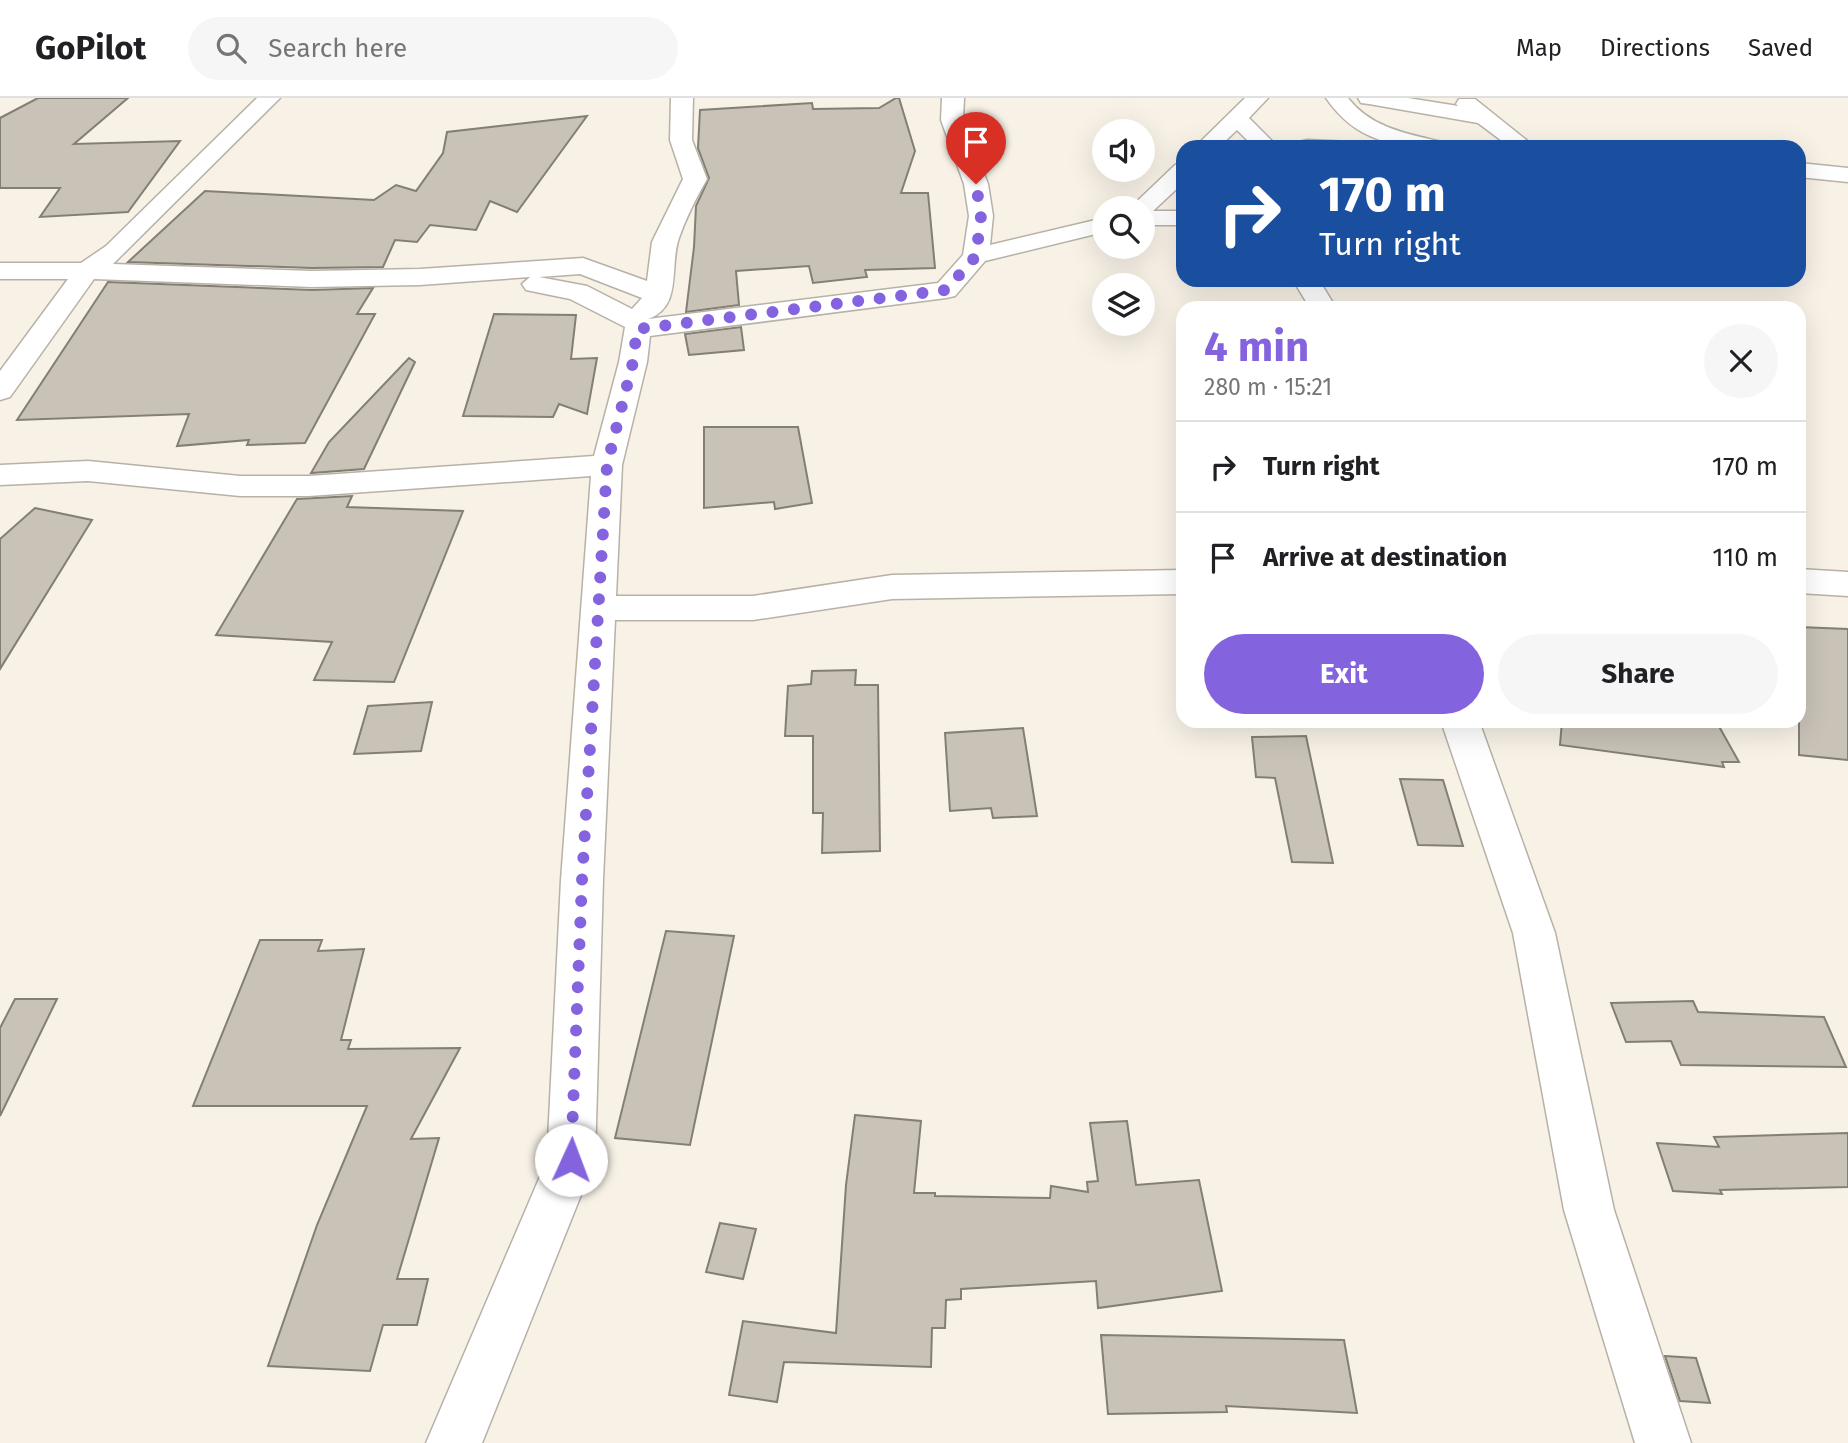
<!DOCTYPE html>
<meta charset="utf-8">
<style>
:root{--surface:#fff;--page:#f6f6f6;--text:#202124;--muted:#757577;--line:#e0e0e0;--accent:#8463de}
body{margin:0;font-family:"Fira Sans",sans-serif;background:var(--page);color:var(--text);height:100vh;display:flex;flex-direction:column;font-size:26px;white-space:nowrap}
*{box-sizing:border-box;margin:0}
p{font-size:23px;color:var(--muted)}
.icon{flex:none;width:38px;height:38px;fill:none;stroke:currentColor;stroke-width:2;stroke-linecap:round;stroke-linejoin:round}
.map{position:relative;flex:1;overflow:hidden}
.side{position:absolute;left:1176px;top:203px;width:630px;height:427px;display:flex;flex-direction:column;background:var(--surface);border-radius:21px;box-shadow:0 7px 28px #0002}
.side>*{flex:none}
.hud{position:absolute;left:1176px;top:42px;width:630px;height:147px;border-radius:21px;box-shadow:0 7px 28px #0002;background:#1a4fa0;color:#fff;overflow:hidden}
.controls{position:absolute;left:1092px;top:21px;display:grid;gap:14px}
.controls a{display:grid;place-items:center;width:63px;height:63px;border-radius:50%;background:var(--surface);box-shadow:0 7px 28px #0002;font-size:35px}
.pin{position:absolute;display:grid;place-items:center;width:60px;height:60px;color:#fff;margin:-72px -30px;border-radius:50% 50% 50% 0;rotate:-45deg;box-shadow:0 0 7px #0007}
.pin .icon{rotate:45deg}
.me{position:absolute;width:77px;margin:-38px;rotate:2deg;stroke-linejoin:round;filter:drop-shadow(0 0 5px #0008)}
.turn{display:flex;align-items:center;gap:24px;height:147px;padding:0 28px;font-size:32px}
.turn .icon{width:91px;height:91px;stroke-width:2.5}
.turn b{display:block;font-size:49px;line-height:60px}
.round{display:grid;place-items:center;flex:none;width:74px;height:74px;border-radius:37px;background:var(--page)}
.summary{display:flex;align-items:center;justify-content:space-between;height:119px;padding:0 28px}
h1{font-size:42px;font-weight:700;line-height:52px;color:var(--accent)}
.primary-button{display:flex;gap:14px;margin-top:auto;padding:14px 28px}
.primary-button a{flex:1;height:80px;border-radius:42px;background:var(--accent);color:#fff;font-size:28px;font-weight:700;line-height:80px;text-align:center}
.primary-button a+a{background:var(--page);color:var(--text)}
ul{padding:0;list-style:none}
li{display:flex;align-items:center;gap:21px;height:91px;padding:0 28px;border-top:2px solid var(--line)}
li div{flex:1}
li b{display:block;font-size:26px}
li em{font-style:normal}
header{display:flex;align-items:center;gap:42px;box-sizing:border-box;height:98px;padding:0 35px;background:var(--surface);border-bottom:2px solid var(--line)}
header strong{font-size:33px}
nav{display:flex;gap:38px;margin-inline-start:auto;font-size:24px}
.search{width:490px;height:63px;background:var(--page);display:flex;align-items:center;gap:18px;box-sizing:border-box;padding:0 24px;border-radius:38px;color:var(--muted);font-size:26px}
.map>svg:first-child{display:block}
.building{fill:#c8c2b7;stroke:#847f75;stroke-width:2}
.lines{fill:none;stroke-linecap:round;stroke-linejoin:round}
.minor-casing{stroke:#b7b1a7;stroke-width:3}
.minor{fill:#fff;fill-rule:evenodd}
.route{stroke:#8463de;stroke-width:12;stroke-dasharray:0 21.6}
</style>
<header>
<strong>GoPilot</strong>
<div class="search"><svg class="icon" aria-label="search" viewBox="0 0 24 24"><circle cx="10" cy="10" r="6"/><path d="M15 15l6 6"/></svg>Search here</div>
<nav><a>Map</a><a>Directions</a><a>Saved</a></nav>
</header>
<div class="map">
<svg width="1848" height="1345" viewBox="0 0 1848 1345">
<rect width="100%" height="100%" fill="#f7f1e6"/>
<g class="building">
<polygon points="38,0 128,0 74,46 180,43 128,114 40,119 60,90 0,90 0,20"/>
<polygon points="896,0 899,0 915,53 901,95 928,95 935,170 865,172 867,179 813,185 809,168 736,173 739,207 686,214 694,149 696,108 709,80 698,50 700,12 812,5 813,11 879,10"/>
<polygon points="587,18 517,114 490,103 476,132 430,127 417,144 395,142 383,169 312,170 128,164 205,93 374,102 396,87 416,93 443,55 447,34"/>
<polygon points="108,184 312,192 373,190 357,216 375,216 305,345 247,347 249,342 177,348 189,316 17,322"/>
<polygon points="494,216 576,217 571,261 597,260 587,316 559,306 553,319 463,318"/>
<polygon points="741,229 744,252 689,257 685,236"/>
<polygon points="409,260 415,264 364,371 311,375 329,344"/>
<polygon points="704,329 798,329 812,405 775,411 774,404 704,410"/>
<polygon points="352,398 347,409 463,413 394,584 314,582 332,544 216,537 297,401"/>
<polygon points="35,410 92,422 0,571 0,441"/>
<polygon points="1799,529 1848,531 1848,662 1799,657"/>
<polygon points="856,572 855,587 878,587 880,753 822,755 823,715 813,715 813,638 785,638 788,588 811,586 812,573"/>
<polygon points="432,604 421,653 354,656 368,608"/>
<polygon points="1562,623 1716,623 1739,664 1722,664 1724,669 1560,647"/>
<polygon points="1023,630 1037,718 993,720 991,710 950,713 945,635"/>
<polygon points="1306,638 1333,765 1292,764 1275,680 1256,679 1252,639"/>
<polygon points="1400,681 1443,682 1463,748 1418,747"/>
<polygon points="666,833 734,838 690,1047 615,1040"/>
<polygon points="260,842 322,842 318,853 364,851 341,942 351,942 348,951 460,950 411,1041 439,1040 397,1181 428,1181 417,1227 383,1227 370,1273 268,1268 317,1127 367,1008 193,1008"/>
<polygon points="15,901 57,901 0,1018 0,930"/>
<polygon points="1693,903 1698,914 1824,919 1846,969 1681,967 1671,943 1626,944 1611,905"/>
<polygon points="855,1017 921,1023 914,1095 935,1095 935,1098 1050,1100 1051,1088 1088,1094 1087,1084 1098,1083 1090,1025 1127,1023 1136,1087 1199,1082 1222,1193 1098,1210 1096,1183 961,1191 961,1201 946,1202 945,1230 932,1230 931,1269 784,1264 777,1304 729,1297 743,1223 836,1235 846,1087"/>
<polygon points="1848,1035 1848,1089 1720,1092 1722,1096 1673,1093 1657,1045 1719,1049 1714,1039"/>
<polygon points="720,1125 756,1131 743,1181 706,1174"/>
<polygon points="1101,1237 1344,1242 1357,1315 1226,1308 1227,1314 1108,1316"/>
<polygon points="1665,1258 1696,1260 1710,1305 1680,1303"/>
</g>
<g class="lines">
<g class="minor-casing">
<g id="minor">
<path d="M257 0H280L113 166 312 173 420 171 583 160 647 183 652 144 683 81 670 42 671 0H693L692 42 707 81C696 100 686 120 679 140 669 168 683 209 648 221L938 185 963 157 969 118 964 86 941 22 942 0H964L963 22 988 86 993 118 990 147 1104 120V134L985 163 955 198 946 200 650 238 647 264 622 367 616 498H753L892 477 1183 472V496L892 501 753 522H615L603 782 595 1062 482 1345H426L547 1062 561 782 591 378 309 398H240L88 383 0 387V367L88 363 240 378H309L594 358 619 264 625 229 570 201 526 192 522 186 530 179 420 187 312 189 94 181 10 299 0 302V273L68 181H0V165H81L106 148ZM580 176 642 200 632 211 587 188 539 179Z"/>
<polygon points="1245,0 1268,0 1249,20 1278,49 1254,49 1237,32 1219,49 1195,49"/>
<path d="M1326 0H1348C1371 30 1408 36 1442 44L1445 49C1395 49 1357 45 1326 0Z"/>
<polygon points="1358,0 1408,0 1458,8 1456,6 1459,1 1475,1 1535,49 1510,49 1478,25 1369,6 1361,5"/>
<polygon points="1307,42 1352,44 1355,49 1296,49 1299,44"/>
<polygon points="1183,65 1183,85 1153,113 1183,113 1183,127 1143,127 1143,110 1130,110 1175,67"/>
<polygon points="1799,65 1848,70 1848,84 1799,79"/>
<polygon points="1293,182 1319,182 1336,210 1310,210"/>
<polygon points="1799,471 1848,474 1848,498 1799,495"/>
<polygon points="1441,623 1479,623 1555,835 1614,1112 1691,1345 1635,1345 1564,1112 1513,835"/>
</g>
</g>
<use href="#minor" class="minor"/>
</g>
<g class="lines">
<polyline class="route" points="571,1062 582,782 607,367 633,264 637,231 946,192 976,158 981,118 976,86"/>
</g>
</svg>
<div class="controls">
<a><svg class="icon" aria-label="sound" viewBox="0 0 24 24"><path d="M4 9h4l5-4v14l-5-4H4zM17 9q2 3 0 6"/></svg></a>
<a><svg class="icon" aria-label="search" viewBox="0 0 24 24"><circle cx="10" cy="10" r="6"/><path d="M15 15l6 6"/></svg></a>
<a><svg class="icon" aria-label="layers" viewBox="0 0 24 24"><path d="M12 4l9 5-9 5-9-5zM3 14l9 5 9-5"/></svg></a>
</div>
<div class="pin" style="left:976px;top:86px;background:#d93025"><svg class="icon" aria-label="arrive" viewBox="0 0 24 24"><path d="M6 21V4h12l-3 4 3 4H6"/></svg></div>
<svg class="me" style="left:571px;top:1062px" viewBox="-20 -20 40 40"><circle r="19" fill="#fff"/><path d="M0-13L10 11 0 6-10 11z" fill="#8463de"/></svg>
<div class="hud">
<div class="turn"><svg class="icon" aria-label="right" viewBox="0 0 24 24"><path d="M7 20v-9h11M14 6l5 5-5 5"/></svg><div><b>170 m</b>Turn right</div></div>
</div>
<section class="side">
<div class="summary"><div><h1>4 min</h1><p>280 m · 15:21</p></div><a class="round"><svg class="icon" aria-label="close" viewBox="0 0 24 24"><path d="M6 6l12 12M18 6L6 18"/></svg></a></div>
<ul>
<li><svg class="icon" aria-label="right" viewBox="0 0 24 24"><path d="M7 20v-9h11M14 6l5 5-5 5"/></svg><div><b>Turn right</b></div><em>170 m</em></li>
<li><svg class="icon" aria-label="arrive" viewBox="0 0 24 24"><path d="M6 21V4h12l-3 4 3 4H6"/></svg><div><b>Arrive at destination</b></div><em>110 m</em></li>
</ul>
<div class="primary-button"><a>Exit</a><a>Share</a></div>
</section>
</div>
